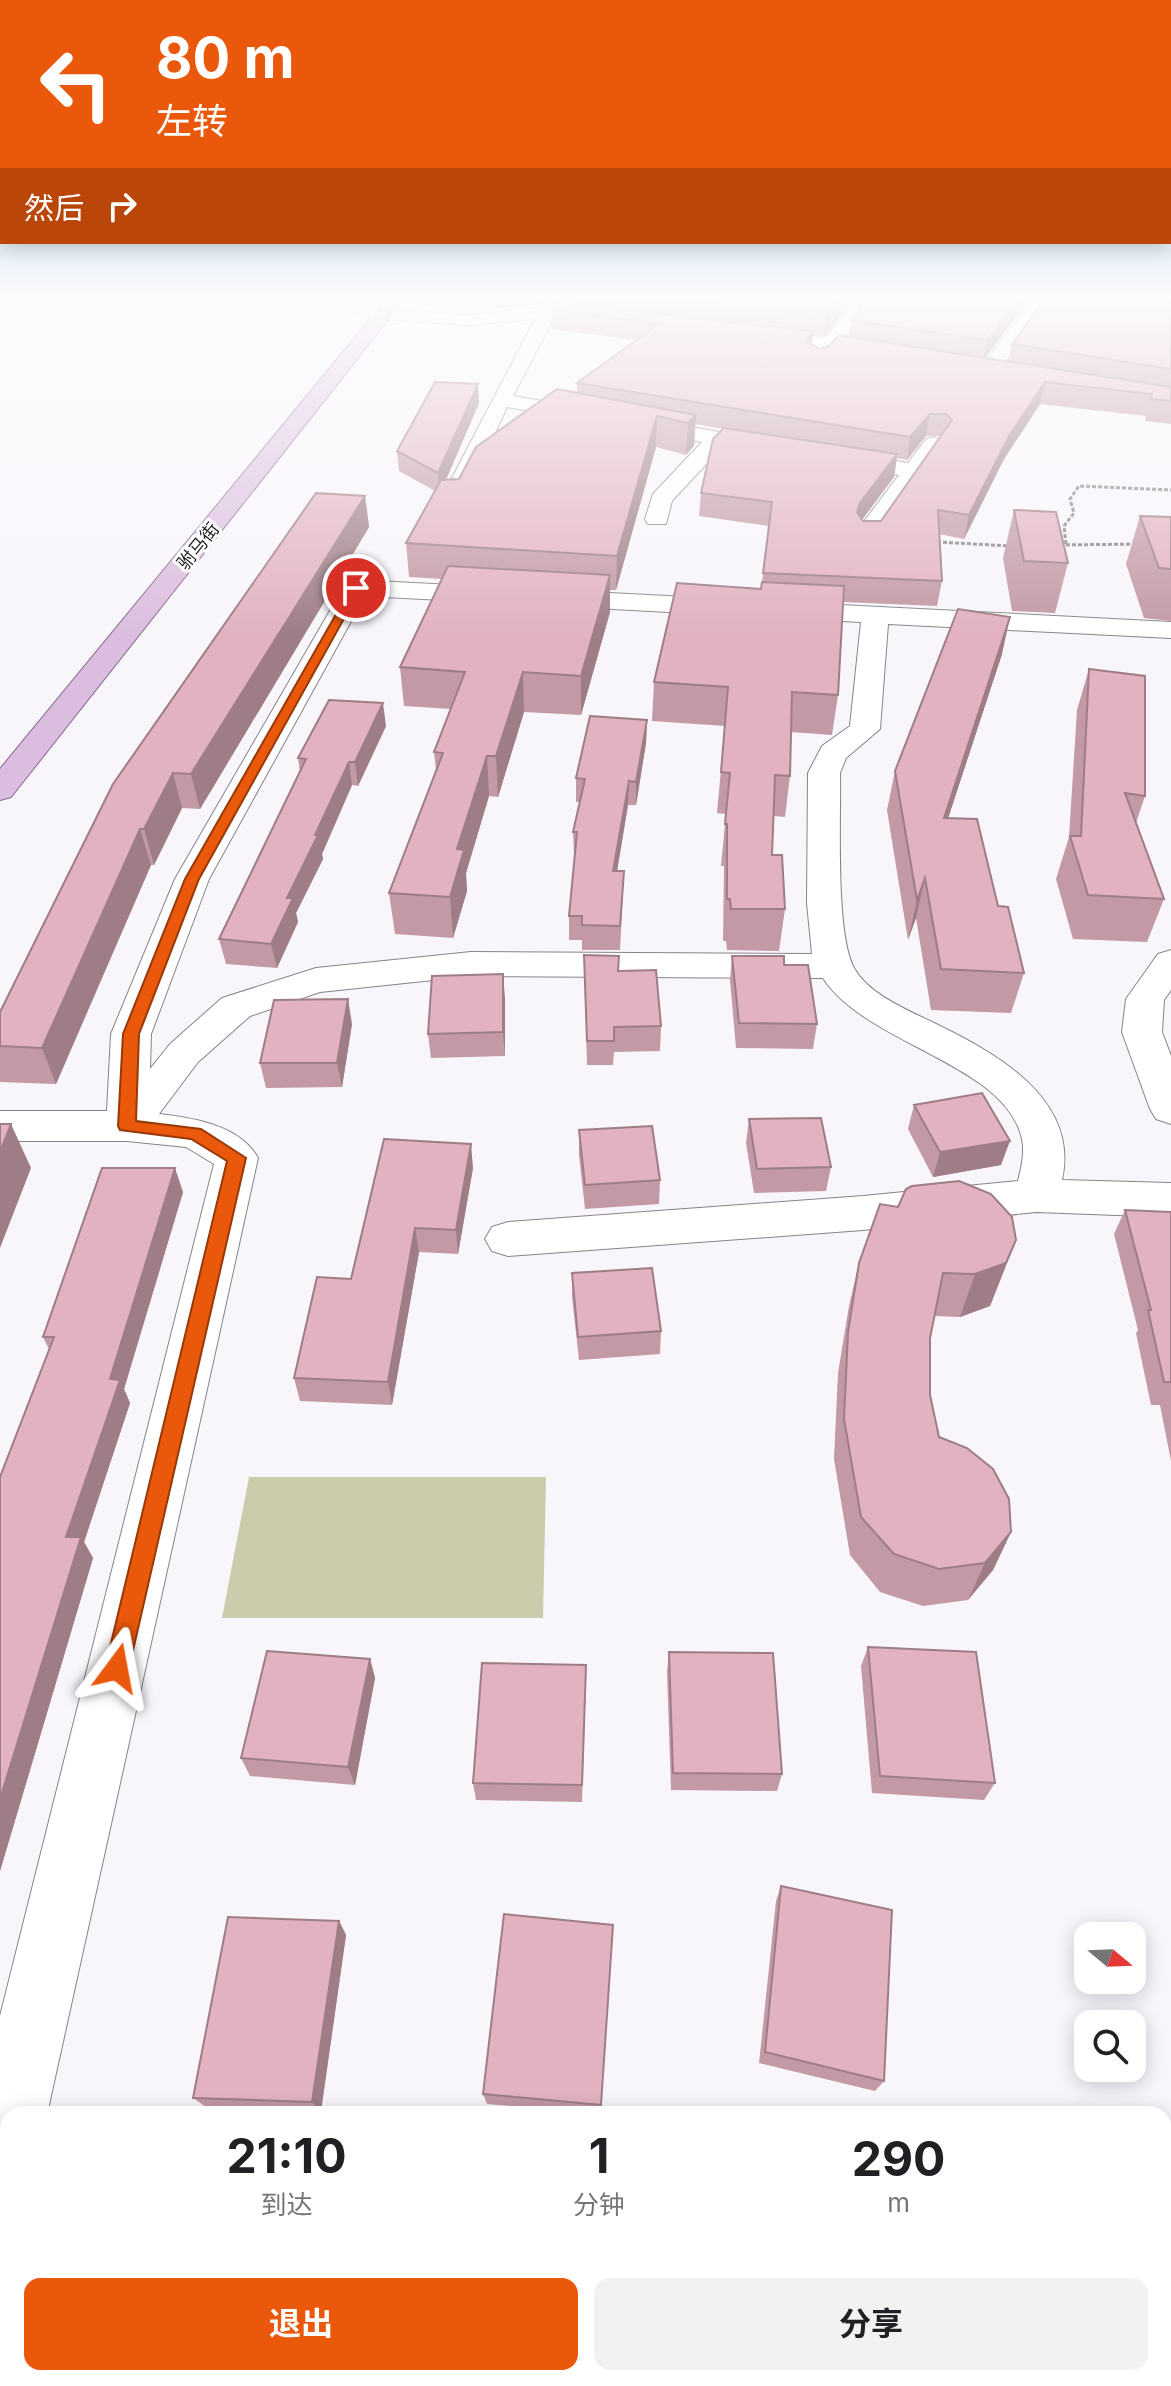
<!DOCTYPE html>
<html lang="zh">
<meta charset="utf-8">
<style>
:root{--surface:#fff;--page:#f2f2f2;--text:#202124;--muted:#757577;--accent:#ea580c}
body{margin:0;font-family:Inter,"Noto Sans SC",sans-serif;background:var(--page);color:var(--text);height:100vh;display:flex;flex-direction:column;font-size:30px;white-space:nowrap}
*{box-sizing:border-box;margin:0}
p{font-size:26px;color:var(--muted)}
.icon{flex:none;width:44px;height:44px;fill:none;stroke:currentColor;stroke-width:2;stroke-linecap:round;stroke-linejoin:round}
.map{position:relative;flex:1;overflow:hidden}
.drawer{position:absolute;left:0px;top:2106px;width:1172px;height:280px;display:flex;flex-direction:column;background:var(--surface);border-radius:24px 24px 0 0;box-shadow:0 4px 20px #0003}
.drawer>*{flex:none}
.guide{position:absolute;left:0px;top:0px;width:1172px;height:244px;box-shadow:0 4px 20px #0003;background:#ea580c;color:#fff;overflow:hidden}
.needle{width:52px;rotate:109deg}
.tools{position:absolute;left:1074px;top:1922px;display:grid;gap:16px}
.tools a{display:grid;place-items:center;width:72px;height:72px;border-radius:16px;background:var(--surface);box-shadow:0 4px 20px #0003;font-size:40px}
.pin{position:absolute;display:grid;place-items:center;width:68px;height:68px;color:#fff;margin:-34px;border:4px solid #fff;border-radius:50%;box-shadow:0 2px 8px #0007}
.me{position:absolute;width:88px;margin:-44px;rotate:13deg;stroke-linejoin:round;filter:drop-shadow(0 0 6px #0008)}
.turn{display:flex;align-items:center;gap:28px;height:168px;padding:0 24px;font-size:36px}
.turn .icon{width:104px;height:104px;stroke-width:2.5}
.turn b{display:block;font-size:56px;line-height:68px}
.then{display:flex;align-items:center;height:76px;padding:0 24px;background:#0003;gap:16px;font-size:30px}
.eta{display:flex;justify-content:space-evenly;align-items:center;height:136px;text-align:center}
.eta b{font-size:48px;font-weight:700;line-height:56px}
.cta{display:flex;gap:16px;margin-top:auto;padding:16px 24px}
.cta a{flex:1;height:92px;border-radius:16px;background:var(--accent);color:#fff;font-size:32px;font-weight:700;line-height:92px;text-align:center}
.cta a+a{background:var(--page);color:var(--text)}
.map>svg:first-child{display:block}
.green{fill:#caccac}
.lines{fill:none;stroke-linecap:round;stroke-linejoin:round}
.minor-casing{stroke:#868488;stroke-width:2}
.major-casing{stroke:#88698c;stroke-width:2}
.path{stroke:#868487;stroke-width:3;stroke-dasharray:4 2;stroke-linecap:butt}
.minor{fill:#fff;fill-rule:evenodd}
.major{fill:#dbbedf;fill-rule:evenodd}
.wall{fill:#c299a5;fill-rule:evenodd}
.shaded-wall{fill:#9e7d86}
.building{fill:#e2b2c0;stroke:#9e7d86;stroke-width:2}
.route{fill:#ea580c;stroke:#983908;stroke-width:2}
.labels{text-anchor:middle;dominant-baseline:central;stroke-width:6;stroke-linejoin:round;paint-order:stroke}
.far-street-label{font-size:18px;fill:#1b1a1c;stroke:#fff}
</style>
<div class="map">
<svg width="1171" height="2386" viewBox="0 0 1171 2386">
<rect width="100%" height="100%" fill="#f9f6fb"/>
<polygon class="green" points="249,1477 546,1477 543,1618 222,1618"/>
<g class="lines">
<g class="minor-casing">
<g id="minor">
<polygon points="545,301 563,301 559,308 611,312 620,317 611,322 554,318 513,396 771,441 782,448 771,455 723,446 672,501 666,524 648,524 645,519 653,494 702,442 507,407 465,499 461,504 445,504 441,499 535,319 469,325 365,318 356,313 365,308 469,315 542,307"/>
<polygon points="857,301 875,301 843,341 895,349 898,353 895,357 835,351 824,365 817,367 807,361 817,349 755,340 746,334 755,328 825,338"/>
<polygon points="1031,301 1043,301 1046,305 997,374 983,374 980,370"/>
<polygon points="934,437 945,444 883,529 877,542 859,542 856,537 859,528 899,475 827,463 824,458 827,453 835,451 908,463 926,439"/>
<path d="M356 580 1171 622V638L888 624 880 729 846 758 840 773C841 817 835 933 854 968 869 995 908 1010 934 1023 996 1053 1080 1099 1062 1180L1171 1183V1217L1036 1212 863 1230 508 1256 492 1251 485 1239 492 1227 508 1222 863 1196 1018 1181C1022 1165 1026 1148 1020 1132 997 1062 865 1043 823 978L471 976 320 992 250 1016 198 1062 159 1114C193 1118 240 1125 258 1158L47 2114H8V2193L0 2196V2016L214 1164 186 1147 127 1141H0V1111H107L111 1034 175 879 343 588 347 582ZM365 596 861 622 850 726 822 746 808 773 807 903 812 954 471 952 316 968 222 998 170 1044 150 1069 151 1034 209 879Z"/>
<polygon points="1171,950 1171,990 1164,1000 1162,1032 1171,1056 1171,1124 1156,1119 1150,1109 1122,1032 1126,999 1158,954"/>
</g>
</g>
<g class="major-casing">
<polygon id="major" points="385,301 403,301 11,797 0,800 0,769"/>
</g>
<g class="path">
<polyline points="937,542 1011,546"/>
<polyline points="1066,544 1064,526 1074,513 1070,499 1079,486 1171,490"/>
<polyline points="1060,545 1138,544"/>
</g>
<use href="#minor" class="minor"/>
<use href="#major" class="major"/>
</g>
<g class="wall">
<path d="M564 301H853L824 336 813 335 812 344 820 349 849 336 851 320 1028 301 985 358 1008 361 1012 344 1171 301V424L1145 421 1146 416 1040 404 1004 459 964 539 939 534 942 581 937 606 843 602 838 695 832 735 791 732 790 776 785 817 774 816 772 855 785 909 779 951 727 950 726 941H723L724 866H721L726 814 717 813 725 726 652 721 654 682 761 589 762 582 769 526 699 516 701 493 723 429 695 424 694 446 686 455 656 447 616 590H610V612L581 715 524 712 498 797 489 796 466 873 467 891 453 938 395 934 389 893 436 770 434 752 451 709 404 706 400 667 442 579 409 577 406 543 435 491 399 471 397 451 478 384 479 403 446 480 459 479 577 393V383L636 340 552 329V309L564 302ZM926 436H941L881 521H863L862 520 894 477 897 458 907 460Z"/>
<polygon points="365,496 369,527 200,809 182,808 154,865 151,865 56,1084 0,1082 0,1012"/>
<polygon points="1014,510 1068,563 1055,613 1012,611 1003,558"/>
<polygon points="1140,516 1171,517 1171,621 1144,618 1126,564"/>
<polygon points="1002,654 948,818 998,906 1024,973 1011,1013 931,1010 916,918 908,940 887,810 895,771"/>
<polygon points="1089,669 1145,796 1136,823 1164,899 1147,942 1073,939 1056,879 1069,837 1077,710"/>
<polygon points="647,720 646,743 636,805 628,805 617,871 624,871 620,950 582,950 582,940 569,940 569,916 575,856 574,855 573,832 580,802 576,802 576,778"/>
<polygon points="386,726 358,786 352,785 322,854 323,859 296,913 298,922 277,968 226,964 219,939 300,772 298,758"/>
<polygon points="584,955 618,971 661,1026 660,1051 614,1052 613,1065 587,1065"/>
<polygon points="732,956 784,965 817,1024 813,1049 736,1048 730,980"/>
<polygon points="505,998 505,1056 431,1058 428,1034"/>
<polygon points="352,1024 342,1087 266,1088 260,1063"/>
<polygon points="914,1105 1001,1165 933,1177 908,1129"/>
<polygon points="749,1119 831,1167 826,1191 754,1193 746,1143"/>
<polygon points="579,1130 660,1180 659,1204 585,1209 579,1155"/>
<polygon points="473,1168 458,1254 419,1252 392,1405 300,1401 294,1378 351,1279"/>
<polygon points="183,1192 124,1389 130,1403 84,1542 93,1558 0,1871 0,1477 49,1349 43,1337"/>
<polygon points="1125,1210 1171,1212 1171,1461 1160,1405 1151,1405 1136,1333 1138,1330 1114,1234"/>
<polygon points="1016,1240 990,1306 960,1317 934,1316 930,1338 930,1395 939,1437 1011,1532 993,1570 968,1600 923,1606 880,1592 850,1555 834,1459 838,1373 849,1306 859,1263"/>
<polygon points="572,1273 661,1331 660,1354 579,1360 572,1297"/>
<polygon points="868,1647 995,1783 984,1800 872,1793 861,1666"/>
<polygon points="669,1652 782,1774 777,1791 671,1790 667,1672"/>
<polygon points="370,1659 375,1678 355,1785 250,1776 241,1758"/>
<polygon points="586,1684 582,1802 476,1800 473,1783"/>
<polygon points="781,1886 884,2081 875,2091 759,2063 776,1901"/>
<polygon points="339,1921 346,1935 321,2111 206,2107 193,2098"/>
<polygon points="613,1925 600,2114 487,2104 483,2094"/>
<rect x="757" y="2378" width="142" height="8"/>
</g>
<g class="shaded-wall">
<polygon points="495,301 543,301 540,304 495,309"/>
<polygon points="839,301 853,301 824,336 826,316"/>
<polygon points="1017,301 1028,301 983,361 987,340"/>
<polygon points="813,331 811,351 806,341"/>
<polygon points="1045,382 1040,404 1004,459 964,539 969,515 1009,436"/>
<polygon points="478,384 479,403 440,493 438,473"/>
<polygon points="930,414 926,436 907,460 910,437"/>
<polygon points="696,415 694,446 686,455 688,423"/>
<polygon points="657,416 656,447 616,590 617,556"/>
<polygon points="897,454 894,477 857,526 857,512 860,503"/>
<polygon points="365,496 369,527 200,809 191,774"/>
<polygon points="610,575 610,612 581,715 581,676"/>
<polygon points="1010,617 1002,654 935,858 944,818"/>
<polygon points="523,672 524,712 498,797 496,756"/>
<polygon points="383,703 386,726 358,786 355,762"/>
<polygon points="647,720 646,743 636,805 636,782"/>
<polygon points="487,756 489,796 466,873 467,891 453,938 450,897 457,849"/>
<polygon points="349,762 352,785 322,854 323,859 296,913 298,922 277,968 271,944 287,898"/>
<polygon points="173,773 182,808 154,865 144,829"/>
<polygon points="629,781 628,805 613,895 613,871"/>
<polygon points="140,829 151,865 56,1084 42,1048"/>
<polygon points="925,878 916,918 908,940 917,900"/>
<polygon points="503,974 505,998 505,1056 503,1032"/>
<polygon points="348,999 352,1024 342,1087 337,1063"/>
<polygon points="11,1124 31,1168 0,1248 0,1152"/>
<polygon points="1010,1141 1001,1165 933,1177 940,1152"/>
<polygon points="471,1144 473,1168 458,1254 456,1230"/>
<polygon points="175,1168 183,1192 124,1389 130,1403 84,1542 93,1558 0,1871 0,1799 66,1537 110,1379"/>
<polygon points="415,1228 419,1252 392,1405 388,1382"/>
<polygon points="1016,1240 990,1306 960,1317 975,1274"/>
<polygon points="1011,1532 993,1570 968,1600 985,1563"/>
<polygon points="370,1659 375,1678 355,1785 348,1767"/>
<polygon points="339,1921 346,1935 321,2111 312,2102"/>
<polygon points="294,2378 304,2378 303,2386 292,2386"/>
</g>
<g class="building">
<polygon points="691,301 839,301 826,316"/>
<polygon points="866,301 1017,301 987,340 851,320"/>
<polygon points="1043,301 1171,301 1171,369 1012,344"/>
<polygon points="555,302 813,331 806,341 820,349 829,346 839,335 1171,387 1171,401 1151,399 1152,394 1045,382 1009,436 969,515 938,510 942,581 763,573 772,502 701,493 713,439 724,428 897,454 860,503 857,512 863,521 881,521 952,420 946,414 930,414 910,437 577,383 659,324 552,309"/>
<polygon points="435,382 478,384 438,473 397,451"/>
<polygon points="557,389 696,415 688,423 657,416 617,556 406,543 441,480 459,479 476,447"/>
<polygon points="316,493 365,496 191,774 173,773 144,829 140,829 42,1048 0,1046 0,1012 113,784"/>
<polygon points="1014,510 1056,512 1068,563 1024,561"/>
<polygon points="1140,516 1171,517 1171,569 1159,568"/>
<polygon points="448,566 610,575 581,676 523,672 496,756 487,756 457,849 464,850 450,897 389,893 443,753 434,752 465,672 400,667"/>
<polygon points="762,582 844,586 838,695 792,692 790,776 775,775 772,855 782,855 785,909 731,909 730,899 727,899 727,824 725,824 730,773 721,772 728,687 654,682 677,583 761,589"/>
<polygon points="958,609 1010,617 944,818 977,819 998,906 1008,907 1024,973 941,969 925,878 917,900 895,771"/>
<polygon points="1089,669 1145,676 1145,796 1125,793 1164,899 1088,895 1070,836 1081,836"/>
<polygon points="329,700 383,703 355,762 349,762 315,835 318,835 287,898 293,898 271,944 219,939 306,759 298,758"/>
<polygon points="590,716 647,720 636,782 629,781 613,871 624,871 620,926 582,925 582,916 569,916 577,832 573,832 585,779 576,778"/>
<polygon points="584,955 619,956 618,971 656,970 661,1026 614,1027 614,1041 587,1041"/>
<polygon points="732,956 784,956 784,965 808,965 817,1024 739,1023"/>
<polygon points="503,974 503,1032 428,1034 432,976"/>
<polygon points="348,999 337,1063 260,1063 274,1000"/>
<polygon points="982,1093 1010,1141 940,1152 914,1105"/>
<polygon points="821,1118 831,1167 757,1169 749,1119"/>
<polygon points="0,1124 11,1124 0,1152"/>
<polygon points="652,1126 660,1180 585,1185 579,1130"/>
<polygon points="384,1139 471,1144 456,1230 415,1228 388,1382 294,1378 317,1277 351,1279"/>
<polygon points="102,1168 175,1168 110,1379 120,1380 66,1537 81,1537 0,1799 0,1477 54,1337 43,1337"/>
<polygon points="959,1181 991,1194 1012,1217 1016,1240 1006,1263 975,1274 943,1273 930,1338 930,1395 939,1437 967,1448 993,1469 1009,1499 1011,1532 985,1563 939,1569 894,1554 861,1517 844,1419 848,1332 859,1263 880,1204 898,1207 906,1189 912,1186"/>
<polygon points="1125,1210 1171,1212 1171,1382 1164,1382 1148,1310 1151,1310"/>
<polygon points="652,1268 661,1331 578,1337 572,1273"/>
<polygon points="868,1647 976,1652 995,1783 880,1776"/>
<polygon points="267,1651 370,1659 348,1767 241,1758"/>
<polygon points="669,1652 773,1653 782,1774 673,1773"/>
<polygon points="482,1663 586,1665 582,1785 473,1783"/>
<polygon points="781,1886 892,1910 884,2081 765,2052"/>
<polygon points="504,1914 613,1925 601,2105 483,2094"/>
<polygon points="228,1917 339,1921 312,2102 193,2098"/>
<polygon points="150,2378 294,2378 292,2386 148,2386"/>
<polygon points="448,2378 583,2378 583,2386 447,2386"/>
<rect x="763" y="2378" width="136" height="8"/>
</g>
<linearGradient id="sky" x2="0" y2="1"><stop stop-color="#8bc0e6"/><stop offset="0.47" stop-color="#fcfbfd"/><stop offset="1" stop-color="#fcfbfd" stop-opacity="0"/></linearGradient>
<rect width="1171" height="635" fill="url(#sky)"/>
<polygon class="route" points="356,585 361,588 199,879 139,1034 136,1121 201,1129 246,1158 129,1668 126,1676 117,1679 109,1676 105,1668 227,1161 191,1139 120,1130 118,1126 123,1034 185,879 351,588"/>
<g class="labels">
<g class="far-street-label">
<text transform="translate(198 546) rotate(-51)">驸马街</text>
</g>
</g>
</svg>
<div class="tools">
<a><svg class="needle" viewBox="-14 -14 28 28"><path d="M0-13l5 13h-10z" fill="#e53935"/><path d="M0 13l5-13h-10z" fill="#757577"/></svg></a>
<a><svg class="icon" aria-label="search" viewBox="0 0 24 24"><circle cx="10" cy="10" r="6"/><path d="M15 15l6 6"/></svg></a>
</div>
<div class="pin" style="left:356px;top:588px;background:#d93025"><svg class="icon" aria-label="arrive" viewBox="0 0 24 24"><path d="M6 21V4h12l-3 4 3 4H6"/></svg></div>
<svg class="me" style="left:117px;top:1668px" viewBox="-20 -20 40 40"><path d="M0-17L14 15 0 8-14 15z" fill="#ea580c" stroke="#fff" stroke-width="4"/></svg>
<div class="guide">
<div class="turn"><svg class="icon" aria-label="left" viewBox="0 0 24 24"><path d="M17 20v-9H6M10 6l-5 5 5 5"/></svg><div><b>80 m</b>左转</div></div>
<div class="then">然后<svg class="icon" aria-label="right" viewBox="0 0 24 24"><path d="M7 20v-9h11M14 6l5 5-5 5"/></svg></div>
</div>
<section class="drawer">
<div class="eta">
<div><b>21:10</b><p>到达</p></div>
<div><b>1</b><p>分钟</p></div>
<div><b>290</b><p>m</p></div>
</div>
<div class="cta"><a>退出</a><a>分享</a></div>
</section>
</div>
